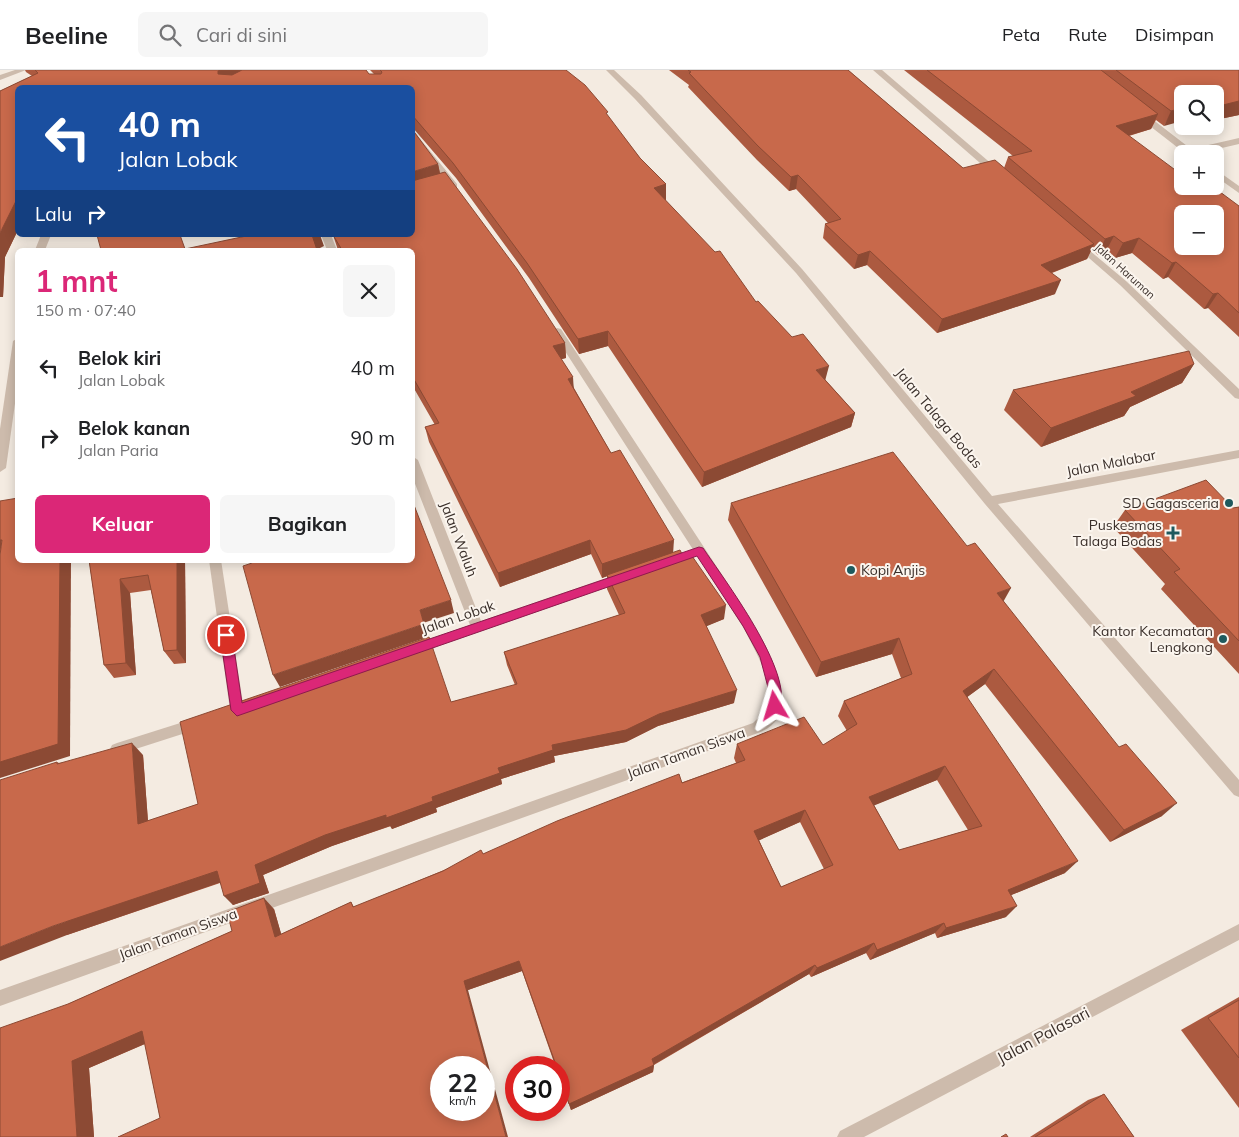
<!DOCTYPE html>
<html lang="id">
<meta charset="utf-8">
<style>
:root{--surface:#fff;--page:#f6f6f6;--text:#202124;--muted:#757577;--line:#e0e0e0;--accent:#db2777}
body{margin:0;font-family:Mulish,sans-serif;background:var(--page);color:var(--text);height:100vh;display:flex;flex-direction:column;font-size:19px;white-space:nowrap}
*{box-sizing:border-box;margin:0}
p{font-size:16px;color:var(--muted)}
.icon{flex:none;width:28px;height:28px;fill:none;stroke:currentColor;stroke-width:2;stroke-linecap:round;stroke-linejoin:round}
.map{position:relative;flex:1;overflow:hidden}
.side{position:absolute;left:15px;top:178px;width:400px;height:315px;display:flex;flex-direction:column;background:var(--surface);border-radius:8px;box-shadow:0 2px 12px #0003}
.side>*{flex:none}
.top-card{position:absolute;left:15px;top:15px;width:400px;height:152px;border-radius:8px;box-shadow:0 2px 12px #0003;background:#1a4fa0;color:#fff;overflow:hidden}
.buttons{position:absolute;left:1174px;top:15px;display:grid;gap:10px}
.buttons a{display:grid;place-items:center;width:50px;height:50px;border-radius:8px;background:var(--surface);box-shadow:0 2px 12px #0003;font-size:25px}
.speed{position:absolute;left:430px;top:986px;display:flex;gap:10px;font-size:25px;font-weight:700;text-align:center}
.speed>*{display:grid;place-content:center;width:65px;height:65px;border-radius:50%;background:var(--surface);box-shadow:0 2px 12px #0003;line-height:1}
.speed small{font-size:12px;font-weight:400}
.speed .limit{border:8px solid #d22;background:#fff;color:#111}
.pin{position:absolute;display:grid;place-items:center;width:42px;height:42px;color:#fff;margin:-21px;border:2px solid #fff;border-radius:50%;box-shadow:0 1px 5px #0007}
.me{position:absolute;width:55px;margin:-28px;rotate:353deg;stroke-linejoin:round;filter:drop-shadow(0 0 4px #0008)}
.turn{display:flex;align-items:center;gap:18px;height:105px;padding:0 20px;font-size:22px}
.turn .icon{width:65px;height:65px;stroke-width:2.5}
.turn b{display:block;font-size:35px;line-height:42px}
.then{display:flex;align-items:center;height:48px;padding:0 20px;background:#0003;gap:10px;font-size:19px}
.round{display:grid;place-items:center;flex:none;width:52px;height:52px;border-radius:8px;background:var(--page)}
.head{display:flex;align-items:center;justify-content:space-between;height:85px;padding:0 20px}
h1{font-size:30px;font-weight:700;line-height:38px;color:var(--accent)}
.cta{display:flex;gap:10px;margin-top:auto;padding:10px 20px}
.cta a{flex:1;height:58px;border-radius:8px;background:var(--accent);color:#fff;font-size:20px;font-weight:700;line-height:58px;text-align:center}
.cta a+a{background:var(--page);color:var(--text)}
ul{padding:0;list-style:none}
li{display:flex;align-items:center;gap:15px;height:70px;padding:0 20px}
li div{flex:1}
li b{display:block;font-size:19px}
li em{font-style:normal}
header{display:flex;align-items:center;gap:30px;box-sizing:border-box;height:70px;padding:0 25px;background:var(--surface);border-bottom:1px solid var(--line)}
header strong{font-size:24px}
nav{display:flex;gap:28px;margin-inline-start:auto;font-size:18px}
.search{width:350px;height:45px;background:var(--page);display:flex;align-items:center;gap:12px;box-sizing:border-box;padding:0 18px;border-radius:8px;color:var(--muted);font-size:19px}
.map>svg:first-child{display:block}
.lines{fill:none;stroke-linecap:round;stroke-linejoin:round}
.minor{fill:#cdbbac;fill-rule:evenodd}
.wall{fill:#ac5a40;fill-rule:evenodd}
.shaded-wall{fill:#8c4a34}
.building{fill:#c8694b;stroke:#8c4a34;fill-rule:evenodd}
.route{fill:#db2777;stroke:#8e194d}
.poi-dot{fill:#1f5a5e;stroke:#fbf5ee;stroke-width:2}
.labels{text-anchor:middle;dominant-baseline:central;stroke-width:4;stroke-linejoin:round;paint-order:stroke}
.far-street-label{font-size:11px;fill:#3b302b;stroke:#fbf5ee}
.street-label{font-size:14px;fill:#3b302b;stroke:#fbf5ee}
.poi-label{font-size:14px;fill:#3b302b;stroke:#fbf5ee;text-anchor:end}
.near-street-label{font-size:16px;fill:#3b302b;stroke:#fbf5ee}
</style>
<header>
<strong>Beeline</strong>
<div class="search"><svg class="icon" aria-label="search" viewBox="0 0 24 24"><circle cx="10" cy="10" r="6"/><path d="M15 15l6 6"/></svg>Cari di sini</div>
<nav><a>Peta</a><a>Rute</a><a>Disimpan</a></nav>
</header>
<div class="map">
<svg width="1239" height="1067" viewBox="0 0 1239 1067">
<rect width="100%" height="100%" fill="#f4ebe1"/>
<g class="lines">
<g class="minor">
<polygon points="15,0 26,0 0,10 0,5"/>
<polygon points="606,0 614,0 641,25 802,199 992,426 1239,380 1239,388 998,434 1239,710 1239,727 1234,725 985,434 796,203 635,29"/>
<polygon points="873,0 882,0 1001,102 1001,106 995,106"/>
<polygon points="1137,42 1143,42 1191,79 1239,68 1239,74 1196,84 1186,84 1137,46"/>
<polygon points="412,59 457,114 457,118 451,118 412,67"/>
<polygon points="1215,99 1239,116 1239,123 1215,106"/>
<polygon points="41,165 51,165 45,180 35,180"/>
<polygon points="321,165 331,165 337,180 327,180"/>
<polygon points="1077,170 1126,211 1239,319 1239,329 1235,328 1120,215 1074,175 1072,173"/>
<path d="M557 258 561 259 751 549C767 578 808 645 758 663L0 936V920L753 653C758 648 764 644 767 638 778 618 752 575 743 557L552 261Z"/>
<polygon points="18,268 18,312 6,398 0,402 0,359 13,271"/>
<polygon points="412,386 418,390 481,551 624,502 628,504 630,507 628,510 416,584 411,583 410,579 411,575 470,555 412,406"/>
<polygon points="209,490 221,490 244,640 242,644 237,646 232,644 230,640"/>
<polygon points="196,648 201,650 203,654 201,658 117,685 112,683 110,679 112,675 117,673"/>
<polygon points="1239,854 1239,870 864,1067 837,1067 840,1061"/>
</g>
</g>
<g class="wall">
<polygon points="25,0 366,0 369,4 374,4 370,0 566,0 608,47 640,88 666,114 666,130 665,130 855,343 851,357 702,417 608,276 579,284 529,208 456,108 413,58 412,58 412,18 18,18 18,160 5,187 3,227 0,21 32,6 26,2"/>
<polygon points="669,0 848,0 963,98 1004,98 1008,87 1013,86 904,0 1239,0 1239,45 1215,50 1215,24 1182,24 1164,56 1156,50 1151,59 1129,66 1182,116 1239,136 1239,267 1208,238 1204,239 1168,207 1163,209 1132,183 1115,188 1106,181 1098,185 1092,179 1087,189 1052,203 1055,224 937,263 867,195 854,199 823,168 825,154 828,153 796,119 789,121 757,90 688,17 689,15"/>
<polygon points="438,94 440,103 565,273 566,288 561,289 574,318 611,383 673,483 724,549 706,556 734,633 658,656 626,672 554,686 555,692 501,709 502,714 436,738 437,742 392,759 391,756 332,776 263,805 269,823 233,835 220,813 67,865 57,692 59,693 143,685 148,751 198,734 451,632 515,615 507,595 504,582 619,545 607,519 607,506 602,508 591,484 500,517 429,372 425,357 435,355 412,315 412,180 338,180 333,165 412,165"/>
<polygon points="1194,294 1182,313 1130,337 1124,346 1041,377 1004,340 1013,320"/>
<path d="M731 433 1004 532 1162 746 1110 772 985 614 967 627 1065 803 1011 825 1006 847 937 868 935 863 870 890 866 883 811 907 809 904 654 995 653 1002 571 1040 559 1005V998H556L522 901 468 920 160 1048 145 974 89 998 94 1067H0L68 934 232 861 274 839 281 864 351 832 354 837 483 784 736 693 734 688 737 674 823 675 847 661 838 646 844 631 901 608 892 584 816 607 728 450ZM937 710 968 760 899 780 874 735ZM800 752 824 799 781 817 759 770Z"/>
<polygon points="1239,437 1239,604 1161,519 1165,514 1113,457 1125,440 1233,438"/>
<polygon points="89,490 185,490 186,593 174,594 164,581 151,520 130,523 136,605 114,608 104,595"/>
<polygon points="1239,927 1239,1038 1181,960"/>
<polygon points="1104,1024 1134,1067 1030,1067 1088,1030"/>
</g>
<g class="shaded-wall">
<polygon points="221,0 259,0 223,16 218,4 218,1"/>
<polygon points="1239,31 1239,45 1215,50 1215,37"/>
<polygon points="1182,38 1182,51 1164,56 1171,41"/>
<polygon points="1158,44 1151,59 1110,71 1116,56"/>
<polygon points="438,94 441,109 412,118 412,102"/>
<polygon points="798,105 796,119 789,121 791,107"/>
<polygon points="666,114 666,130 653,134 654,118"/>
<polygon points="16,131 18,134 18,160 5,187 3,227 0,227 0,163"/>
<polygon points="311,165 320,165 324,176 316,180"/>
<polygon points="1114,166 1106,181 1098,185 1105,169"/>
<polygon points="1139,168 1132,183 1115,188 1123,173"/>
<polygon points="1094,174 1087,189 1035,209 1041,195"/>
<polygon points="870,181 867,195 854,199 858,185"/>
<polygon points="1176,192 1168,207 1163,209 1172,193"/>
<polygon points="1061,210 1055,224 937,263 942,249"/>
<polygon points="1218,223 1208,238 1204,239 1213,224"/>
<polygon points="608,261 608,276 579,284 578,269"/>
<polygon points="565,273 566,288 554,291 553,276"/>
<polygon points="1194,294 1182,313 1130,337 1124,346 1041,377 1051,358"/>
<polygon points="829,296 825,311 816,300"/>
<polygon points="573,307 574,322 568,309"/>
<polygon points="855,343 851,357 702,417 704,402"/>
<polygon points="0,470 2,470 0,486"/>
<polygon points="590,470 591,484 500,517 498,503"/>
<polygon points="674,470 673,484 602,508 602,494"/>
<polygon points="60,490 71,490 70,686 0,708 0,692"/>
<polygon points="177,490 185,490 186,593 177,580"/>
<polygon points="120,509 130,523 136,605 126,593"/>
<polygon points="1011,518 1002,534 997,523"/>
<polygon points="451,530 454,543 423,553 420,540"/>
<polygon points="726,535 724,549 700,559 701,545"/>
<polygon points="424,554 428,567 280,617 273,605"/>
<polygon points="899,568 892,584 816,607 821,592"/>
<polygon points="994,599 985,614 955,636 963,621"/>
<polygon points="737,620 734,633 658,656 626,672 554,686 555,692 501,709 502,714 436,738 437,742 392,759 390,756 332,776 263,805 269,823 233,835 224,826 255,795 325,765 432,727 498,698 552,675 659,644"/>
<polygon points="132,673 143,685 149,765 138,754"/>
<polygon points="945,696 937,710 863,740 869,727"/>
<polygon points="1177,733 1162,746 1110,772 1124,760"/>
<polygon points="805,740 800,752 751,774 754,761"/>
<polygon points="1078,791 1065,803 997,831 1008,820"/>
<polygon points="217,801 227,810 67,865 0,891 0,877 53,856"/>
<polygon points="264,828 274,839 285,877 275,867"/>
<polygon points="1017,836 1006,847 937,868 946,858"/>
<polygon points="944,853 935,863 870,890 877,880"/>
<polygon points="874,873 866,883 811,907 817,898"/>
<polygon points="519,891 522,901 468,920 508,1067 506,1067 464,911"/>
<polygon points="815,895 809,904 651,996 652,989"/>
<polygon points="142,961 156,969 89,998 94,1067 77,1067 72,991"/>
<polygon points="654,995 653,1002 571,1040 569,1034"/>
</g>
<g class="building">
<polygon points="35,0 221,0 218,1 218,4 232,5 242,0 366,0 369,4 381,4 382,2 380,0 566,0 585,15 608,42 606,43 640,88 666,114 654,118 715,182 720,181 756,232 758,231 792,267 803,264 829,296 816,300 855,343 704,402 608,261 578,269 527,193 453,93 412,45 412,18 18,18 18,131 16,131 0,163 0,21 38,3"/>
<polygon points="688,0 848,0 963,98 995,90 1094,174 1041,195 1061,210 942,249 870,181 858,185 825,154 841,149 798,105 791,107 758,76 689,3 691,2"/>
<path d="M927 0H1101L1158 44 1116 56 1182 105V116H1212L1239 136V243L1218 223 1213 224 1176 192 1172 193 1139 168 1123 173 1114 166 1105 169 1008 87 1032 81ZM1182 144H1215V176H1182Z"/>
<polygon points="1116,0 1239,0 1239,31 1215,37 1215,24 1182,24 1182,38 1171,41"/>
<polygon points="412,59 438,94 412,102"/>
<polygon points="445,102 517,199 565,273 553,276 573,307 568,309 611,383 620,380 674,470 602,494 590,470 498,503 425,357 439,353 412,306 412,180 342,180 333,165 412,165 412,111"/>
<polygon points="97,165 180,165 185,179 251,165 312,165 317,180 101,180"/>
<polygon points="1189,281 1194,294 1131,322 1136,326 1051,358 1013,320"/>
<path d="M893 382 967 476 975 473 1011 518 997 523 1119 677 1126 674 1177 733 1124 760 994 599 963 621 1078 791 1008 820 1017 836 946 858 944 853 877 880 874 873 817 898 815 895 652 989 654 995 569 1034 559 1003V998H557L519 891 464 911 506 1067H118L160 1048 142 961 72 991 77 1067H0V958L68 934 232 861 227 842 264 828 275 867 351 832 353 837 443 801 481 780 483 784 557 751 679 704 682 713 745 690 737 674 804 647 823 675 857 654 844 631 912 604 899 568 821 592 731 433ZM945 696 982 756 899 780 869 727ZM805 740 833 795 781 817 754 761ZM441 998H484V1040H441Z"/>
<polygon points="1206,410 1233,438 1239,437 1239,571 1174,502 1180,499 1125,440"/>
<polygon points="18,428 18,490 60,490 58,674 0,692 0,485 2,470 0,470 0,431"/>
<polygon points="412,430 451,530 420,540 424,554 273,605 243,496 252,493 252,490 412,490"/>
<polygon points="680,480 683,486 692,486 726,535 701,545 737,620 659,644 626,660 552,675 553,680 498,698 500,703 432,727 433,731 386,748 386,745 325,765 255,795 260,813 224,826 217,801 53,856 0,877 0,710 57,692 57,694 132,673 138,754 198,734 180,652 429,567 451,632 517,614 504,582 625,543 607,505"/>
<polygon points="89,490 177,490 177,580 164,581 148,505 120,509 126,593 104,595"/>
<polygon points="1239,930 1239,988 1208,948"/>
<polygon points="1104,1024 1134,1067 1035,1067"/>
<polygon points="1006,1064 1008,1067 1001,1067"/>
</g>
<path class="route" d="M699 477 703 478C723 508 796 604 779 640H770V625L760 587 743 556 697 486 237 646 231 640 220 565 222 562 226 560 232 565 242 633Z"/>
<g class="poi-dot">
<circle cx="1229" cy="433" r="5"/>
<path d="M1170.5 455.5h5v5h5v5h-5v5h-5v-5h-5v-5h5z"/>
<circle cx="851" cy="500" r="5"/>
<circle cx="1223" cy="569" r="5"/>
</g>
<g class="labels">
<g class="far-street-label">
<text transform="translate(1125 201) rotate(42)">Jalan Haruman</text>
</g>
<g class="street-label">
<text transform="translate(939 348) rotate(50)">Jalan Talaga Bodas</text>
<text transform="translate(1111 393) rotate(-11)">Jalan Malabar</text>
<text transform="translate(459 469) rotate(69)">Jalan Waluh</text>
<text transform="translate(458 547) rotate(-19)">Jalan Lobak</text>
<text transform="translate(686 683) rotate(-20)">Jalan Taman Siswa</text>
<text transform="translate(178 864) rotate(-20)">Jalan Taman Siswa</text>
</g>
<g class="poi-label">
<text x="1219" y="433">SD Gagasceria</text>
<text x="1162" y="455">Puskesmas<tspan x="1162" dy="16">Talaga Bodas</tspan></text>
<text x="861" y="500" text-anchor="start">Kopi Anjis</text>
<text x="1213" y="561">Kantor Kecamatan<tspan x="1213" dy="16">Lengkong</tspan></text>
</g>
<g class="near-street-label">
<text transform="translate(1043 965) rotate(-28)">Jalan Palasari</text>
</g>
</g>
</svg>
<div class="buttons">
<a><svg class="icon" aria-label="search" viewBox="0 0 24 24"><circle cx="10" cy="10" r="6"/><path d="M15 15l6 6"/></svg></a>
<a>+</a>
<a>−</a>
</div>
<div class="speed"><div>22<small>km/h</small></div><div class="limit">30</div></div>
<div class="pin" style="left:226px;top:565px;background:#d93025"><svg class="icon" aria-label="arrive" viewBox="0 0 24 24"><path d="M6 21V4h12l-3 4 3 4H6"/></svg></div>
<svg class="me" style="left:775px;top:636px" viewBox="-20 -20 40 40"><path d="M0-17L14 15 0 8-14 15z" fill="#db2777" stroke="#fff" stroke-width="4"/></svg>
<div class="top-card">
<div class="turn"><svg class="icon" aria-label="left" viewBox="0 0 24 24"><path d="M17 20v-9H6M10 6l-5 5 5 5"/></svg><div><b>40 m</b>Jalan Lobak</div></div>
<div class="then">Lalu<svg class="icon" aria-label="right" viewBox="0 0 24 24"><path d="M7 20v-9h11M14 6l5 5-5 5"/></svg></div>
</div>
<section class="side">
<div class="head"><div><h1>1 mnt</h1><p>150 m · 07:40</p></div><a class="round"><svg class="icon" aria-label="close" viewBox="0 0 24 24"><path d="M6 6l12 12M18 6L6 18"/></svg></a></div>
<ul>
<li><svg class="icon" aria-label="left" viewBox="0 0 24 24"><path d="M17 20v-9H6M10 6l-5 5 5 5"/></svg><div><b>Belok kiri</b><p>Jalan Lobak</p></div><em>40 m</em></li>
<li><svg class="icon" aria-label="right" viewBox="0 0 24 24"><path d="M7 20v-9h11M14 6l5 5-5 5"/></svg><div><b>Belok kanan</b><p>Jalan Paria</p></div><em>90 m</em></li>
</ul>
<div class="cta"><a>Keluar</a><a>Bagikan</a></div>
</section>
</div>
